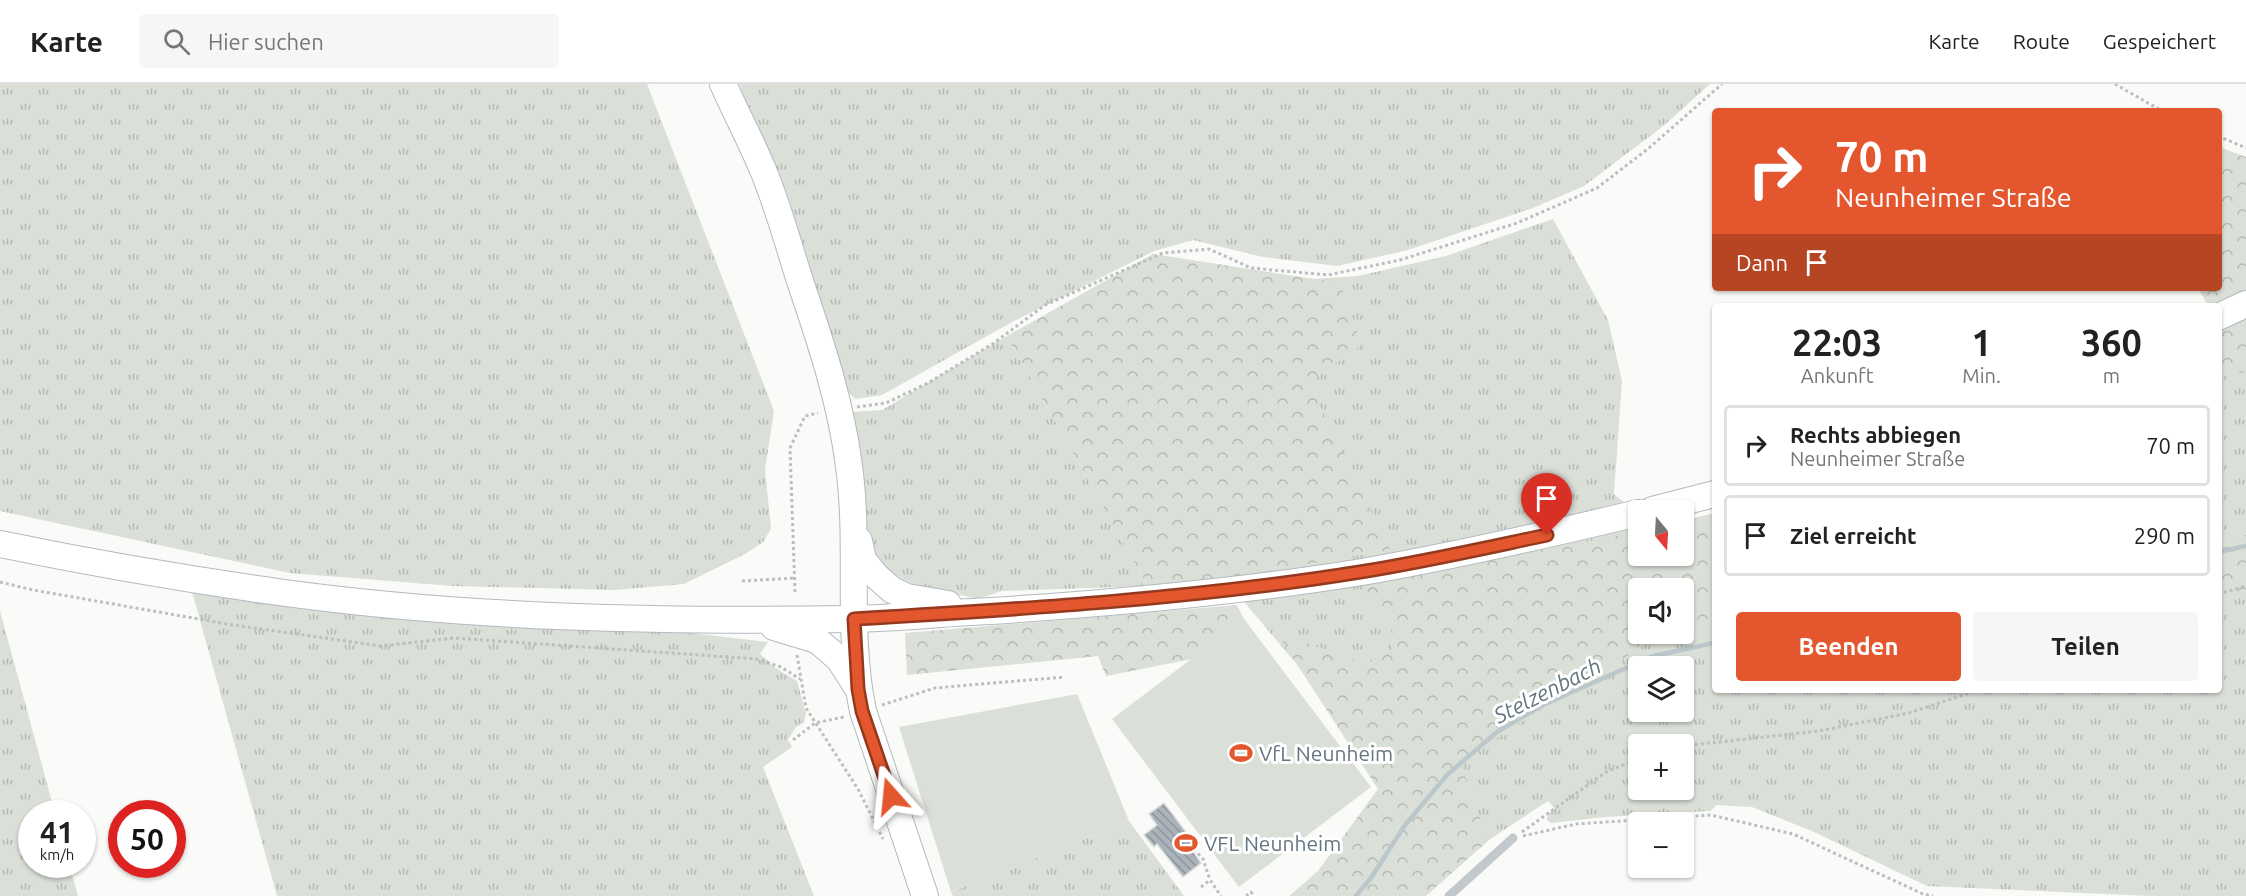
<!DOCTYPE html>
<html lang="de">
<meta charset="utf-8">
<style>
:root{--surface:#fff;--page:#f6f6f6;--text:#222;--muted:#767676;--line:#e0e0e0;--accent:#e4572e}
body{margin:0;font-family:Ubuntu,sans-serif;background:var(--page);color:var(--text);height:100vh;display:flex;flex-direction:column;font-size:22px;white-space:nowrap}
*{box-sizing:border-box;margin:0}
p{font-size:20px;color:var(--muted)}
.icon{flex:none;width:33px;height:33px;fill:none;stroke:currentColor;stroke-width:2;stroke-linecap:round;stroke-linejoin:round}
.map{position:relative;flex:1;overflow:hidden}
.sheet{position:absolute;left:1712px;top:219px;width:510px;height:390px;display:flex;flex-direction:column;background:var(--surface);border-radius:6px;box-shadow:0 2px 4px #0004}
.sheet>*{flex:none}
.hud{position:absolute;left:1712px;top:24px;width:510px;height:183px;border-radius:6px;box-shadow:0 2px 4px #0004;background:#e4572e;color:#fff;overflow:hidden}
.needle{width:39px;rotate:162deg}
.tools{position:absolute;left:1628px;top:416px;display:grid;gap:12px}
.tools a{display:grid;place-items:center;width:66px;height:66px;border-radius:6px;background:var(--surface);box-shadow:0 2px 4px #0004;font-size:30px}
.speed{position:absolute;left:18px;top:716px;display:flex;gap:12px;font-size:30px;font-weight:700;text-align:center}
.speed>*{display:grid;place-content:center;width:78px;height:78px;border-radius:50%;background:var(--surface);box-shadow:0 2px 4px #0004;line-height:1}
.speed small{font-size:15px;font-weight:400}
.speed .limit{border:9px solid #d22;background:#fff;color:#111}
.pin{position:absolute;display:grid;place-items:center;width:51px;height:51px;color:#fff;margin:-62px -26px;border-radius:50% 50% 50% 0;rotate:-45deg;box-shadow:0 0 6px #0007}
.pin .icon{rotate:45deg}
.me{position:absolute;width:66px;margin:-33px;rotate:342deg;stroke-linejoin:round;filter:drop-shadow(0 0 4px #0008)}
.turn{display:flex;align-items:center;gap:21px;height:126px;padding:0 24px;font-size:27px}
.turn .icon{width:78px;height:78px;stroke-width:2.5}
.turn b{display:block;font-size:42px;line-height:51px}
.then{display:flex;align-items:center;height:57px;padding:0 24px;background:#0003;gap:12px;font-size:22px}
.eta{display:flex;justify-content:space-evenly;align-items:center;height:102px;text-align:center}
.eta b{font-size:36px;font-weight:700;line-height:42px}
.primary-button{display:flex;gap:12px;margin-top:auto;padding:12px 24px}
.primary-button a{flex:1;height:69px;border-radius:6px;background:var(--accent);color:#fff;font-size:24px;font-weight:700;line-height:69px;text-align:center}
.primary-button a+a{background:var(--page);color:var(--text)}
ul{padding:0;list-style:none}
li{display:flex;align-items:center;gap:18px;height:81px;margin:0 12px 9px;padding:0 12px;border:3px solid var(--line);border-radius:6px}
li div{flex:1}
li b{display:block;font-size:22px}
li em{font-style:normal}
header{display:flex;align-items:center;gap:36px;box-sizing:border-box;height:84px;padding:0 30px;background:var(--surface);border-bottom:2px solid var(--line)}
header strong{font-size:28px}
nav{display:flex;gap:33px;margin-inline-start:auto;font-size:21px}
.search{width:420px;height:54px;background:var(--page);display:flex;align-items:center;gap:15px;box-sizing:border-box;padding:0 21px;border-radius:6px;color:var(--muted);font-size:22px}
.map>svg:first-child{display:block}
.grass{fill:url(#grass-tufts);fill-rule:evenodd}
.forest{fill:url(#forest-crowns)}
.garden{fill:#dadfd7}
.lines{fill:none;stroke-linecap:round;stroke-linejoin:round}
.stream{stroke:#bbc7cb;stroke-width:4.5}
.building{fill:url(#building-back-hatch);stroke:#dcdcda;stroke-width:1.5}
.secondary-casing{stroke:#b3babf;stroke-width:28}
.path{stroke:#bbbfc2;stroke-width:3;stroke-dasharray:3 3;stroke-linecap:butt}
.lane{stroke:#c3c8cc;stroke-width:9}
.secondary{stroke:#fff;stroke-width:26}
.route-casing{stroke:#94391e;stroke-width:15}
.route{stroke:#e4572e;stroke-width:10}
.labels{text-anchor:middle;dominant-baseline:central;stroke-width:6;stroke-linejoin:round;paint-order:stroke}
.poi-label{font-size:21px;fill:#657683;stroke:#fff;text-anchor:start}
.water-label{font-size:22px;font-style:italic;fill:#60757c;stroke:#fff}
</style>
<header>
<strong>Karte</strong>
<div class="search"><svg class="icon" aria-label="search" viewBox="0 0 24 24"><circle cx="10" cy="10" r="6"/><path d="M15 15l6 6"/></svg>Hier suchen</div>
<nav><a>Karte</a><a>Route</a><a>Gespeichert</a></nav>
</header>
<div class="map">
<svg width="2246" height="812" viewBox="0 0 2246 812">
<defs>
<pattern id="grass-tufts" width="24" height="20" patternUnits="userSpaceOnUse" patternTransform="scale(1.5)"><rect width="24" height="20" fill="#dadfd7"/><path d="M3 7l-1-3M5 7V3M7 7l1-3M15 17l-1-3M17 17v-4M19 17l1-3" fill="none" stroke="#b4b9b4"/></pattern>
<pattern id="forest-crowns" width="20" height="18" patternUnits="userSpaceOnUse" patternTransform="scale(1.5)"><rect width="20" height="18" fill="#dadfd7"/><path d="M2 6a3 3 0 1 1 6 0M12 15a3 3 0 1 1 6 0" fill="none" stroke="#b4b9b4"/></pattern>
<pattern id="building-back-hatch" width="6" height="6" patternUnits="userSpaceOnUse" patternTransform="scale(1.5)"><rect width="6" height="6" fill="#aab3b9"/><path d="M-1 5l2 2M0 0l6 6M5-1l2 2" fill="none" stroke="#8e969c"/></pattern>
</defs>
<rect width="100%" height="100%" fill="#fafaf8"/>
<g class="grass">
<polygon points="0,0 647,0 774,327 765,385 771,445 763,458 745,470 684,500 615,506 452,502 290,489 0,427"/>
<polygon points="739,0 1710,0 1662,43 1584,102 1533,124 1408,166 1337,182 1263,173 1193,156 1154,167 1012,238 882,311 855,315 848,308 812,191"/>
<path d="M1553 135 1608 236 1622 297 1614 410 1638 430V471H1683L1714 433V606H2218L2219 278 2246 273V812H2151L1927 802 1812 747 1752 723 1716 721 1711 727 1605 733 1551 739 1547 736 1548 730 1555 725 1548 717 1469 769 1401 704 1219 488 1281 197 1358 192 1446 172ZM1638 504H1683V549H1638ZM1638 582H1683V627H1638ZM1638 660H1683V705H1638Z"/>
<polygon points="1007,252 1148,502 1002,507 978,515 916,501 886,487 867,454 852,328 882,326"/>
<polygon points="191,504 571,544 681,548 768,558 760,570 777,585 797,597 806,630 803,639 796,643 788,656 792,663 763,683 814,812 277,812"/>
<polygon points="0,527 55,729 32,729 32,780 69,780 78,812 0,812"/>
<polygon points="1129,737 1184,812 953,812 951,808"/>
</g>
<g class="forest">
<polygon points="2219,63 2246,73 2246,288 2219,293 2218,222 2208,222 2198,204 2218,204"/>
<polygon points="1153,170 1340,199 1362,261 1309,299 1390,466 1220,495 1148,502 1007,252"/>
<polygon points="1714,429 1714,558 1671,549 1683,549 1683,504 1638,504 1638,549 1664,549 1460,677 1488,757 1426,812 1289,812 1318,787 1378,705 1276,548 1367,580 1392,565 1391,540 1370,522 1366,500 1638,448 1638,471 1683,471 1683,437"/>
<polygon points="2246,451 2246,505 2219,513 2219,462"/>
<polygon points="1237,521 1244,535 1192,575 1106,592 1098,572 907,591 905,549"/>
</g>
<g class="garden">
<polygon points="1244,535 1371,703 1239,803 1112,635"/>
<polygon points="1077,610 1129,737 951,808 899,643"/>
</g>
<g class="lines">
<g class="stream">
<polyline points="2218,468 2246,462"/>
<polyline points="1356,812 1371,794 1405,741 1448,690 1497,648 1543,621 1653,572 1714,559"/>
</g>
</g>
<polygon class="building" points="1164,719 1197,763 1192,766 1201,779 1183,793 1157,760 1154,763 1144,751 1157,741 1149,730"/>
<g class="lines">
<g class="secondary-casing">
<g id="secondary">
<path d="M723 0C736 29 751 57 763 86 779 124 789 164 802 203 822 262 841 320 849 382 860 463 846 546 863 627L925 812"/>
<polyline points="2218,233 2246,220"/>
<polyline points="1652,426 1714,410"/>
<polyline points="859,457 863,476 876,492 892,506 907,513 948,520"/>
<path d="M0 460C92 479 185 495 278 508 465 534 661 538 850 535 897 534 944 529 991 527 1115 519 1239 508 1362 488 1455 472 1546 451 1638 429"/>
<polyline points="774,543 817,556 839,575 857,603"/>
</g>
</g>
<g class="path">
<polyline points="2115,0 2162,27"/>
<polyline points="2218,52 2246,64"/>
<polyline points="857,323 886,319 928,299 994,259 1045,221 1163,169 1209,165 1251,184 1328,191 1400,176 1517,139 1597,104 1649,64 1722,0"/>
<polyline points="742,497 795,494"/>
<polyline points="0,498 33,506 233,541 381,562 454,554 757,575 781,583 800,595"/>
<polyline points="795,508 790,364 805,332 818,329"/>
<polyline points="2218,510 2246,502"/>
<polyline points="797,571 806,624 858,705 883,755"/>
<polyline points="882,621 935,604 1065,593"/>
<polyline points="793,656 815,639 844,633"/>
<polyline points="1683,662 1819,647 1909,629 1978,606"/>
<polyline points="1522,748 1606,688 1638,675"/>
<polyline points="1523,752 1576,740 1711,731 1793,750 1923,810 1933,812"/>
<polyline points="1194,765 1203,775 1210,796"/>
<polyline points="1201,803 1210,796 1221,812"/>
<polyline points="1246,812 1251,808 1253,811"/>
</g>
<polyline class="lane" points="1449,812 1513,754"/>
<use href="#secondary" class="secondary"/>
</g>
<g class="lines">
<g class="route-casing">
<path id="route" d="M891 712 862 627 858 605 854 535C1023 525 1192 515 1360 488 1423 478 1485 464 1547 451"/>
</g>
<use href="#route" class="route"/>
</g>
<defs>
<g id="stadium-bare" transform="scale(1.8)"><path d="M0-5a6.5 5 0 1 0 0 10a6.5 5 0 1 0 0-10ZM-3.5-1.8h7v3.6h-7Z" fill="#e4572e" stroke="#fff" stroke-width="2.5" paint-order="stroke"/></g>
</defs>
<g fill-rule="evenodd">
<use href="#stadium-bare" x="1241" y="669"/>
<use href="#stadium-bare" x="1186" y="759"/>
</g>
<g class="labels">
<g class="poi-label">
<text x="1259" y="669">VfL Neunheim</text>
<text x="1204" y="759">VFL Neunheim</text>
</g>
<g class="water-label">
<text transform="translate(1547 606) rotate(-27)">Stelzenbach</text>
</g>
</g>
</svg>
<div class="tools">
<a><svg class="needle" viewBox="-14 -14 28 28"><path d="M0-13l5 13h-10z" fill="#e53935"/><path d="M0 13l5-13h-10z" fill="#767676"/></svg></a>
<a><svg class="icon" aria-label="sound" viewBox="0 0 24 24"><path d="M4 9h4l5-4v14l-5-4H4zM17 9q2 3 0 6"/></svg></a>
<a><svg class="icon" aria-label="layers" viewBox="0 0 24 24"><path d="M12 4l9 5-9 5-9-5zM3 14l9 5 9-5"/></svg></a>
<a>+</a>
<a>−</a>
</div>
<div class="speed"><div>41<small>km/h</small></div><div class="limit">50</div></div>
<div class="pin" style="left:1547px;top:451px;background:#d93025"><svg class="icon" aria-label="arrive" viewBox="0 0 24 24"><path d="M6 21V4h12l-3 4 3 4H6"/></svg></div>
<svg class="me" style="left:891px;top:712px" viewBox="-20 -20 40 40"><path d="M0-17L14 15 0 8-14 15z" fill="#e4572e" stroke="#fff" stroke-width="4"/></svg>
<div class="hud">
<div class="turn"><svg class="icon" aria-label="right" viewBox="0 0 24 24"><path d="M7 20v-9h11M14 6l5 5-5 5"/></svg><div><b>70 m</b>Neunheimer Straße</div></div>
<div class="then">Dann<svg class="icon" aria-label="arrive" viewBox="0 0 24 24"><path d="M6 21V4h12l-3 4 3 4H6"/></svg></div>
</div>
<section class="sheet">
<div class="eta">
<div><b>22:03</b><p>Ankunft</p></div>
<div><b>1</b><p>Min.</p></div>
<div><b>360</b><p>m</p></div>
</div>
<ul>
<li><svg class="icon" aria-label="right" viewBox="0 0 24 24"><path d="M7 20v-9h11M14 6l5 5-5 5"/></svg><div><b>Rechts abbiegen</b><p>Neunheimer Straße</p></div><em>70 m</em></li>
<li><svg class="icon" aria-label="arrive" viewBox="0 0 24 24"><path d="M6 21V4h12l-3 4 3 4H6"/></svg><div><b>Ziel erreicht</b></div><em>290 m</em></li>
</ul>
<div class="primary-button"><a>Beenden</a><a>Teilen</a></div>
</section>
</div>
